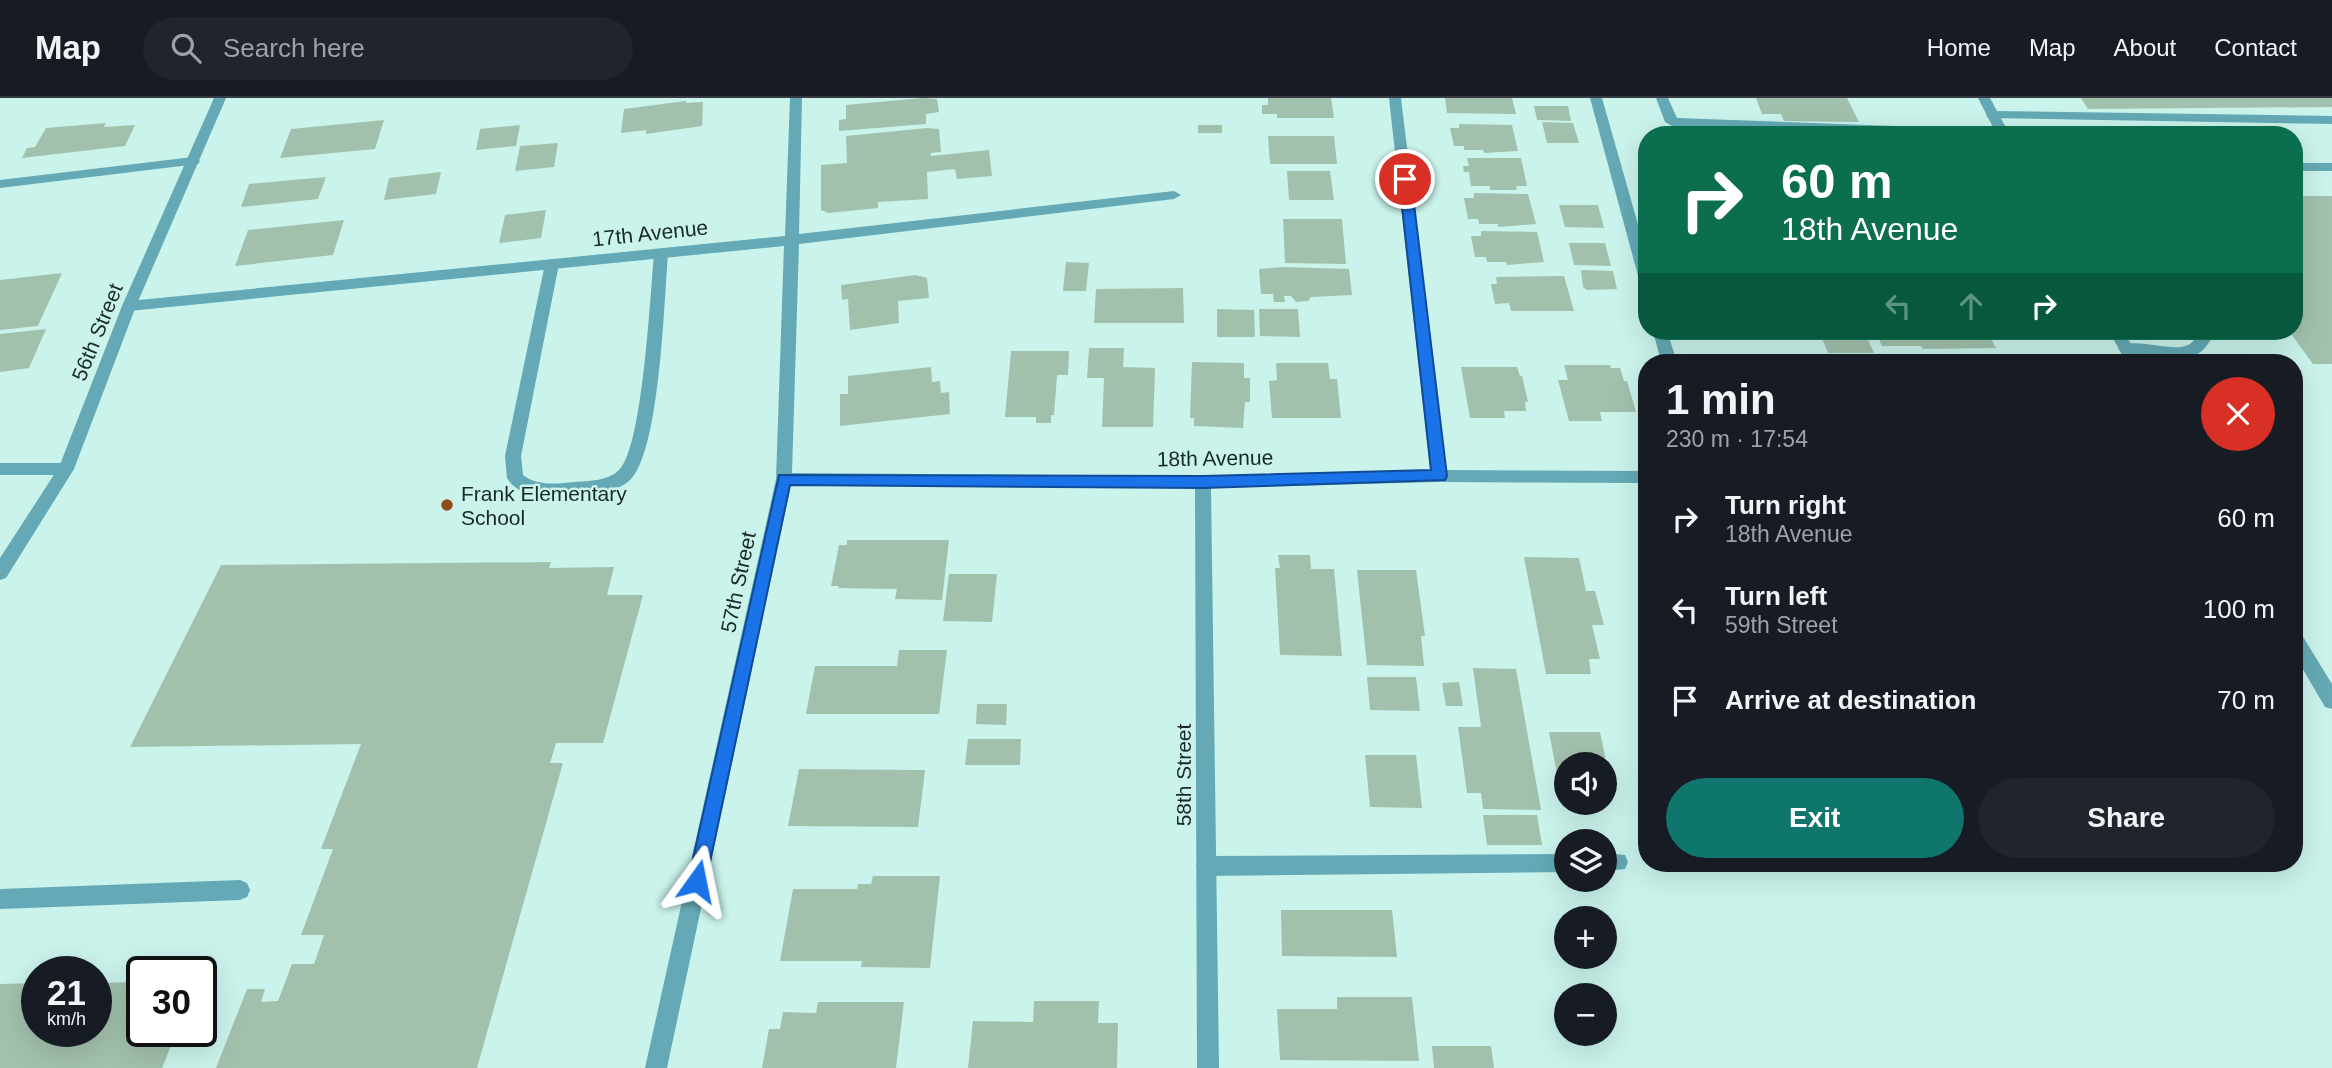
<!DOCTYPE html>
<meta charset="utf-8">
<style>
:root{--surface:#171b24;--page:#20242c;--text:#f1f3f6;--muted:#9ea1a6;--line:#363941;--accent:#0f766e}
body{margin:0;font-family:Arial,sans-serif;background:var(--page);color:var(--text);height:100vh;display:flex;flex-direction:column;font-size:26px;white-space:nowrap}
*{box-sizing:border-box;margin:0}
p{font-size:23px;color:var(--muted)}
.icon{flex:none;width:38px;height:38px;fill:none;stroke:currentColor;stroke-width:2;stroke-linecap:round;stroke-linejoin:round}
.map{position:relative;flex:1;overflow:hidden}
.drawer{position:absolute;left:1638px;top:256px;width:665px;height:518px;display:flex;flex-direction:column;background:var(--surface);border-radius:28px;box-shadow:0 7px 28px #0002}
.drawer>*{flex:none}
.hud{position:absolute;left:1638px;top:28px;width:665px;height:214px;border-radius:28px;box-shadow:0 7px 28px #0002;background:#0b6e4f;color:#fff;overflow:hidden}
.tools{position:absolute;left:1554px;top:654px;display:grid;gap:14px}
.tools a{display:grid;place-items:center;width:63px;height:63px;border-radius:50%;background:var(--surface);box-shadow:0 7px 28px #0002;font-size:35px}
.speed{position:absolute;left:21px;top:858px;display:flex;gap:14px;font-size:35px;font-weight:700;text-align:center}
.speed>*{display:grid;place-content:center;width:91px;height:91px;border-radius:50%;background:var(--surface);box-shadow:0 7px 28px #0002;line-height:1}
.speed small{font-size:18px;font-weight:400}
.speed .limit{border:4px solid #111;border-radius:10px;background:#fff;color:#111}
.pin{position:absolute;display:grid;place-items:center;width:60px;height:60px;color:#fff;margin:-30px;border:4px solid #fff;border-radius:50%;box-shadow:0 2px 7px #0007}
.me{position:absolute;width:77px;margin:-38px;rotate:12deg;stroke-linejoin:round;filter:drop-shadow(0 0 5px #0008)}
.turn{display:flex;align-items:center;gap:24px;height:147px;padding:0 28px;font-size:32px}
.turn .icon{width:91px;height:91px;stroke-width:2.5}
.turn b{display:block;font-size:49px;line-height:60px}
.lanes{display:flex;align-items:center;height:66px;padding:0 28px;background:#0003;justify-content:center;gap:35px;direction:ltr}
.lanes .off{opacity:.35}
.round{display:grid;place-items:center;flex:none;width:74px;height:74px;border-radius:37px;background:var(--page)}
.summary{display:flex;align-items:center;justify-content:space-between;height:119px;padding:0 28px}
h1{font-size:42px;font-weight:800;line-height:52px}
.cta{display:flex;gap:14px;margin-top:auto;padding:14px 28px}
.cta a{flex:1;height:80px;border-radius:42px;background:var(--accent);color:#fff;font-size:28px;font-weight:800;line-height:80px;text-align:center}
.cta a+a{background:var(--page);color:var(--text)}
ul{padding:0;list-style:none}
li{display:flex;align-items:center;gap:21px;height:91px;padding:0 28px}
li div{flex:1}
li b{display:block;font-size:26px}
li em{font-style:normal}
header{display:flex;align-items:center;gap:42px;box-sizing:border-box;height:98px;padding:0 35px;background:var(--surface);border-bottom:2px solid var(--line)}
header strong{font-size:33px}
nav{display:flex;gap:38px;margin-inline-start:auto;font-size:24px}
.search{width:490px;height:63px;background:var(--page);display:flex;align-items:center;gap:18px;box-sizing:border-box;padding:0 24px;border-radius:38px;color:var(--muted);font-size:26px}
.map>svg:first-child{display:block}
.building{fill:#a2c1ad}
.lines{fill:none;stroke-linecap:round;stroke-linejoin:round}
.service{fill:#64a9b5;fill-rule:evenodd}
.minor{fill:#64a9b5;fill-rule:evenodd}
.tertiary{fill:#64a9b5;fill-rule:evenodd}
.route{fill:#1a73e8;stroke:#114b97;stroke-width:2}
.poi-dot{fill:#8d4c18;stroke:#caf3ec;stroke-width:2.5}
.labels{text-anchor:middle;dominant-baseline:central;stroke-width:5;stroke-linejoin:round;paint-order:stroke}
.street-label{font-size:21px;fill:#182825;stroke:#caf3ec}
.poi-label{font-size:21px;fill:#182825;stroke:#caf3ec;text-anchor:start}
</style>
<header>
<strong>Map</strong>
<div class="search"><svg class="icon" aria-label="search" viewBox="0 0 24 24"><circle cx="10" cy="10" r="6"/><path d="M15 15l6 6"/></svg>Search here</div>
<nav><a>Home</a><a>Map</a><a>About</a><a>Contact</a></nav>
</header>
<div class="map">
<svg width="2332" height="970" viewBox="0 0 2332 970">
<rect width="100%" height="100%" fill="#caf3ec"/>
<g class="building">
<polygon points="923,0 937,1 939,14 926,16 926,26 839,33 839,22 846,21 846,7"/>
<polygon points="1268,0 1331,0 1334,20 1277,20 1277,16 1262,16 1262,7 1268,7"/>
<polygon points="1445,0 1512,0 1516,16 1447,15"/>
<polygon points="1756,0 1847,0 1859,24 1784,23 1781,16 1762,16"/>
<polygon points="2081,0 2332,0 2332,9 2088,11"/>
<polygon points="686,3 686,5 703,4 702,28 646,36 646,32 621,35 624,11"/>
<polygon points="1534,8 1568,8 1571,23 1537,22"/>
<polygon points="384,22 375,51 280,60 291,31"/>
<polygon points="1542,24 1573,25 1579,45 1547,45"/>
<polygon points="106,25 104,29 135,27 125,48 22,60 27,50 35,49 46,30"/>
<polygon points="1459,26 1512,27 1518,53 1484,55 1483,52 1464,52 1464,48 1454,48 1450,30 1459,30"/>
<polygon points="520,27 516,48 476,52 480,31"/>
<rect x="1198" y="27" width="24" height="8"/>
<polygon points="927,30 939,31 941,54 931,55 931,58 989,52 992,78 957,81 955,71 927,74 928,101 878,104 878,110 828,115 821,112 821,67 847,65 846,38"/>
<polygon points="1268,38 1334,38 1337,66 1270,66"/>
<polygon points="558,45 554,69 515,73 520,48"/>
<polygon points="1467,60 1521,60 1527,88 1516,88 1517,92 1490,92 1490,88 1471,88 1469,74 1464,74 1463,68 1469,68"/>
<polygon points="1287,73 1330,73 1334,102 1289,102"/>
<polygon points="441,74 436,96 384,102 389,80"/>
<polygon points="326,79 318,101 241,109 249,86"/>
<polygon points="1474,95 1528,96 1536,126 1498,129 1498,126 1479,126 1478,121 1468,121 1464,100 1474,100"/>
<polygon points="2294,98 2332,98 2332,266 2313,266 2289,233 2294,233"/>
<polygon points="1559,107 1598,107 1604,130 1565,129"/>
<polygon points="546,112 541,140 499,145 505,117"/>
<polygon points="1283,121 1342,121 1346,166 1285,165"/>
<polygon points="344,122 333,157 235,168 248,132"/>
<polygon points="1481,133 1537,134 1544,164 1507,167 1506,164 1487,164 1486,159 1475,159 1471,138 1481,138"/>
<polygon points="1569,145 1605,145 1611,168 1574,167"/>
<polygon points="1066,164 1089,165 1086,193 1063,193"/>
<polygon points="1283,169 1349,171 1352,197 1311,199 1308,203 1296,204 1291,198 1284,198 1285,204 1274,204 1273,196 1261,196 1259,171"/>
<polygon points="1581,172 1613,173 1617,191 1587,192 1583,189"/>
<polygon points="62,175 38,228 0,232 0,182"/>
<polygon points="915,177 927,180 929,200 898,203 899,225 850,232 848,201 842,202 841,187"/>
<polygon points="1564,178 1574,213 1511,213 1509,205 1495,206 1491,186 1497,186 1496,179"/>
<polygon points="1183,190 1184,225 1094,225 1096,191"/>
<polygon points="1217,211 1254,212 1255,239 1217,239"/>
<polygon points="1259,211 1298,211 1300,239 1260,238"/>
<polygon points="46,231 29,270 0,274 0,236"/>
<polygon points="1819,233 1864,233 1874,255 1828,255"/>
<polygon points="1875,233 1987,233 1996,250 1923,251 1921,248 1882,248"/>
<polygon points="1089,250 1124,250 1123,269 1155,270 1153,329 1102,329 1104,280 1087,280"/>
<polygon points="1011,253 1069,253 1068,277 1057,277 1054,317 1051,317 1051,325 1036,325 1036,319 1005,319"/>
<polygon points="1694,259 1742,259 1744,264 1695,264"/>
<polygon points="1771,259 1798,259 1800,264 1773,264"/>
<polygon points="1872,259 1924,259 1926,264 1874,264"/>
<polygon points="1192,264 1244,265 1244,280 1250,280 1250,304 1245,304 1243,330 1194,328 1194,320 1190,320"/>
<polygon points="1276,265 1328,265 1330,281 1337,281 1341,320 1272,320 1269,283 1277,282"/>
<polygon points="1564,267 1610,267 1611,270 1620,270 1624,283 1627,283 1636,314 1600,314 1602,323 1569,323 1558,282 1568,282"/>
<polygon points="931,269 932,284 940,283 941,295 949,294 950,316 840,328 840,296 848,296 848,278"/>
<polygon points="1461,269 1517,269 1520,278 1522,278 1528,304 1525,304 1526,313 1504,313 1505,320 1470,320"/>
<polygon points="847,442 949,442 942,502 895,501 897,491 838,490 839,488 831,488 839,447 847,447"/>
<polygon points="1278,457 1310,457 1311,471 1334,471 1342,558 1280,557 1275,470 1280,470"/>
<polygon points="1524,459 1579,460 1586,493 1595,493 1604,527 1592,527 1600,561 1589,561 1591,576 1546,576"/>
<polygon points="551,464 549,470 614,469 607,497 643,497 603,645 556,645 550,665 563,665 477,970 216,970 247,891 265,891 261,904 278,903 292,866 314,866 324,837 301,837 333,751 321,751 361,646 130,649 221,467"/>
<polygon points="1357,472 1416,472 1425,538 1421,538 1424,568 1367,567"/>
<polygon points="949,476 997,476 992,524 943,523"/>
<polygon points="899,552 947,552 939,616 806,616 815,568 897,568"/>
<polygon points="1473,570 1516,571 1541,712 1483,711 1481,695 1467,695 1458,629 1481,629"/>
<polygon points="1367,579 1416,579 1420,613 1370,612"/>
<polygon points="1459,584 1463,608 1446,608 1442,585"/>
<polygon points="977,606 1007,606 1006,627 976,626"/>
<polygon points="1549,634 1600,634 1611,687 1605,687 1605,667 1566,667 1566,686 1559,686"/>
<polygon points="968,641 1021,641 1020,667 965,667"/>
<polygon points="1365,657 1416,657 1422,710 1370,709"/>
<polygon points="799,671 925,672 918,729 788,728"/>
<polygon points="1483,717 1537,717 1542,747 1487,747"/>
<polygon points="873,778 940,778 930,870 861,869 862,863 780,863 793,791 857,791 858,786 871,786"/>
<polygon points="1281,812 1392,812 1397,859 1282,858"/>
<polygon points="142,884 142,933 177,933 162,970 0,970 0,886 37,885 37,933 96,933 96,885"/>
<polygon points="1337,899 1412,899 1419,963 1280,962 1277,911 1337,911"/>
<polygon points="1034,903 1099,903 1098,925 1118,925 1117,970 968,970 973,923 1033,924"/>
<polygon points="818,904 904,904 896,970 762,970 769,931 780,931 783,914 816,915"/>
<polygon points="1432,948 1491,948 1494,970 1434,970"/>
</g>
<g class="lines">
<g class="service">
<polygon points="1590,0 1602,0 1647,158 1647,190 1640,185"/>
<polygon points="1656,0 1668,0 1677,20 2004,32 2011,36 1911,37 1672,28 1665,24"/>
<polygon points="1993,13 2332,18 2332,26 1988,20 1986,17"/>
<polygon points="193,59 200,63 198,66 0,90 0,82"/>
<rect x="2294" y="65" width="38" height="8"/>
<path d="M661 151 668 156C664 204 660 350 631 381 616 397 585 396 565 398 545 400 518 399 507 380L505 358 545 166 552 161 559 166 521 358 523 377C537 388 557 386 574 384 589 383 609 383 620 371 643 345 650 198 654 156Z"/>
<polygon points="1653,233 1667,233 1677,264 1661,264"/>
<path d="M2201 233H2217C2212 239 2206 251 2199 255 2188 262 2126 260 2118 251 2131 236 2173 257 2190 246 2194 243 2198 236 2201 233Z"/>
<polygon points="1605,755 1625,757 1628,764 1625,771 1605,773"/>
<polygon points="1566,756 1566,774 1206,778 1199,775 1196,768 1199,761 1206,758"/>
<polygon points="240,782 247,785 250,792 247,799 240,802 0,811 0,791"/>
</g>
<g class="minor">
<polygon points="790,0 802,0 799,136 1174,93 1181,97 1174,101 799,146 792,375 1203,378 1430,372 1389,0 1401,0 1446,372 1647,373 1647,385 1439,384 1211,390 1219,970 1197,970 1195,390 791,387 667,970 645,970 776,381 784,148 129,213 122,208 129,203 785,138"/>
<polygon points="0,365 66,365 74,371 66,377 0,377"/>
</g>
<g class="tertiary">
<polygon points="214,0 226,0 136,208 74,371 6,480 0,482 0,460 59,369 122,208"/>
<polygon points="1978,0 1990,0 2010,37 1997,37"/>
<polygon points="2109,233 2123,233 2142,264 2126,264"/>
<polygon points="2294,531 2300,534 2332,586 2332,611 2325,609 2294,556"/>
</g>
</g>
<polygon class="route" points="1405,77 1411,81 1447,378 1445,382 1203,390 790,387 706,783 703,789 697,791 690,789 688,783 779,377 1203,378 1431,372 1399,81"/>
<circle class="poi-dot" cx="447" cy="407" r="7"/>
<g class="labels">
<g class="street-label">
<text transform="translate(650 135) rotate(-6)">17th Avenue</text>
<text transform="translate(97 234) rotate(-68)">56th Street</text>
<text transform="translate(1215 360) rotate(-1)">18th Avenue</text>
<text transform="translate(738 484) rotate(-78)">57th Street</text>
<text transform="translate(1183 677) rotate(-90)">58th Street</text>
</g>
<g class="poi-label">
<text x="461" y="395">Frank Elementary<tspan x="461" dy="24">School</tspan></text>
</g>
</g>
</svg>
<div class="tools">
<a><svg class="icon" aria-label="sound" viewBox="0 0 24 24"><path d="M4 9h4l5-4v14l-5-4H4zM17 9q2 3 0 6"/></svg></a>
<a><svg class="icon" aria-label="layers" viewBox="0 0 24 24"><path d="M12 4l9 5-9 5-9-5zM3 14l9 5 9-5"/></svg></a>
<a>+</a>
<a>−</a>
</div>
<div class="speed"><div>21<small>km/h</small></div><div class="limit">30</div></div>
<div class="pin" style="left:1405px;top:81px;background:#d93025"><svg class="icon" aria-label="arrive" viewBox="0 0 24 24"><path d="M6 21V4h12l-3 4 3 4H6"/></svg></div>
<svg class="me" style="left:697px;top:783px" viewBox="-20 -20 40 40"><path d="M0-17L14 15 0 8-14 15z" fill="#1a73e8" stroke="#fff" stroke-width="4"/></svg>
<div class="hud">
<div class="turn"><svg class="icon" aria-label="right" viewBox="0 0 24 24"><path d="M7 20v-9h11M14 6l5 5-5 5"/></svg><div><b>60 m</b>18th Avenue</div></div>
<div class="lanes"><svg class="icon off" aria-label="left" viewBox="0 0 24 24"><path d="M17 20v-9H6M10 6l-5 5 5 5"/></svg><svg class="icon off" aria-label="ahead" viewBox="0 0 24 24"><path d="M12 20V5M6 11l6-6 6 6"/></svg><svg class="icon" aria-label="right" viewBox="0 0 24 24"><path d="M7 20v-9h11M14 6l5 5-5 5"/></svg></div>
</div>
<section class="drawer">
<div class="summary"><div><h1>1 min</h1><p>230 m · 17:54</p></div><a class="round" style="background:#d93025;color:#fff"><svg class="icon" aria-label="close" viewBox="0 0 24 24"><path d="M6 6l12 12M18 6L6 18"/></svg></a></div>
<ul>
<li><svg class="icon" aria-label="right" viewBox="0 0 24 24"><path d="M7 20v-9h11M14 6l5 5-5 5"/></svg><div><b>Turn right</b><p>18th Avenue</p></div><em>60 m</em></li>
<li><svg class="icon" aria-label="left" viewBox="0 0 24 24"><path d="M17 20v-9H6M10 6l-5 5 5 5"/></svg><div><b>Turn left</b><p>59th Street</p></div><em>100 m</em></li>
<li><svg class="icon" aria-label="arrive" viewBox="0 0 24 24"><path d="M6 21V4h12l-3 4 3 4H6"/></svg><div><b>Arrive at destination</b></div><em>70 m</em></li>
</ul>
<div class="cta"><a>Exit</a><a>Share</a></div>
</section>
</div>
